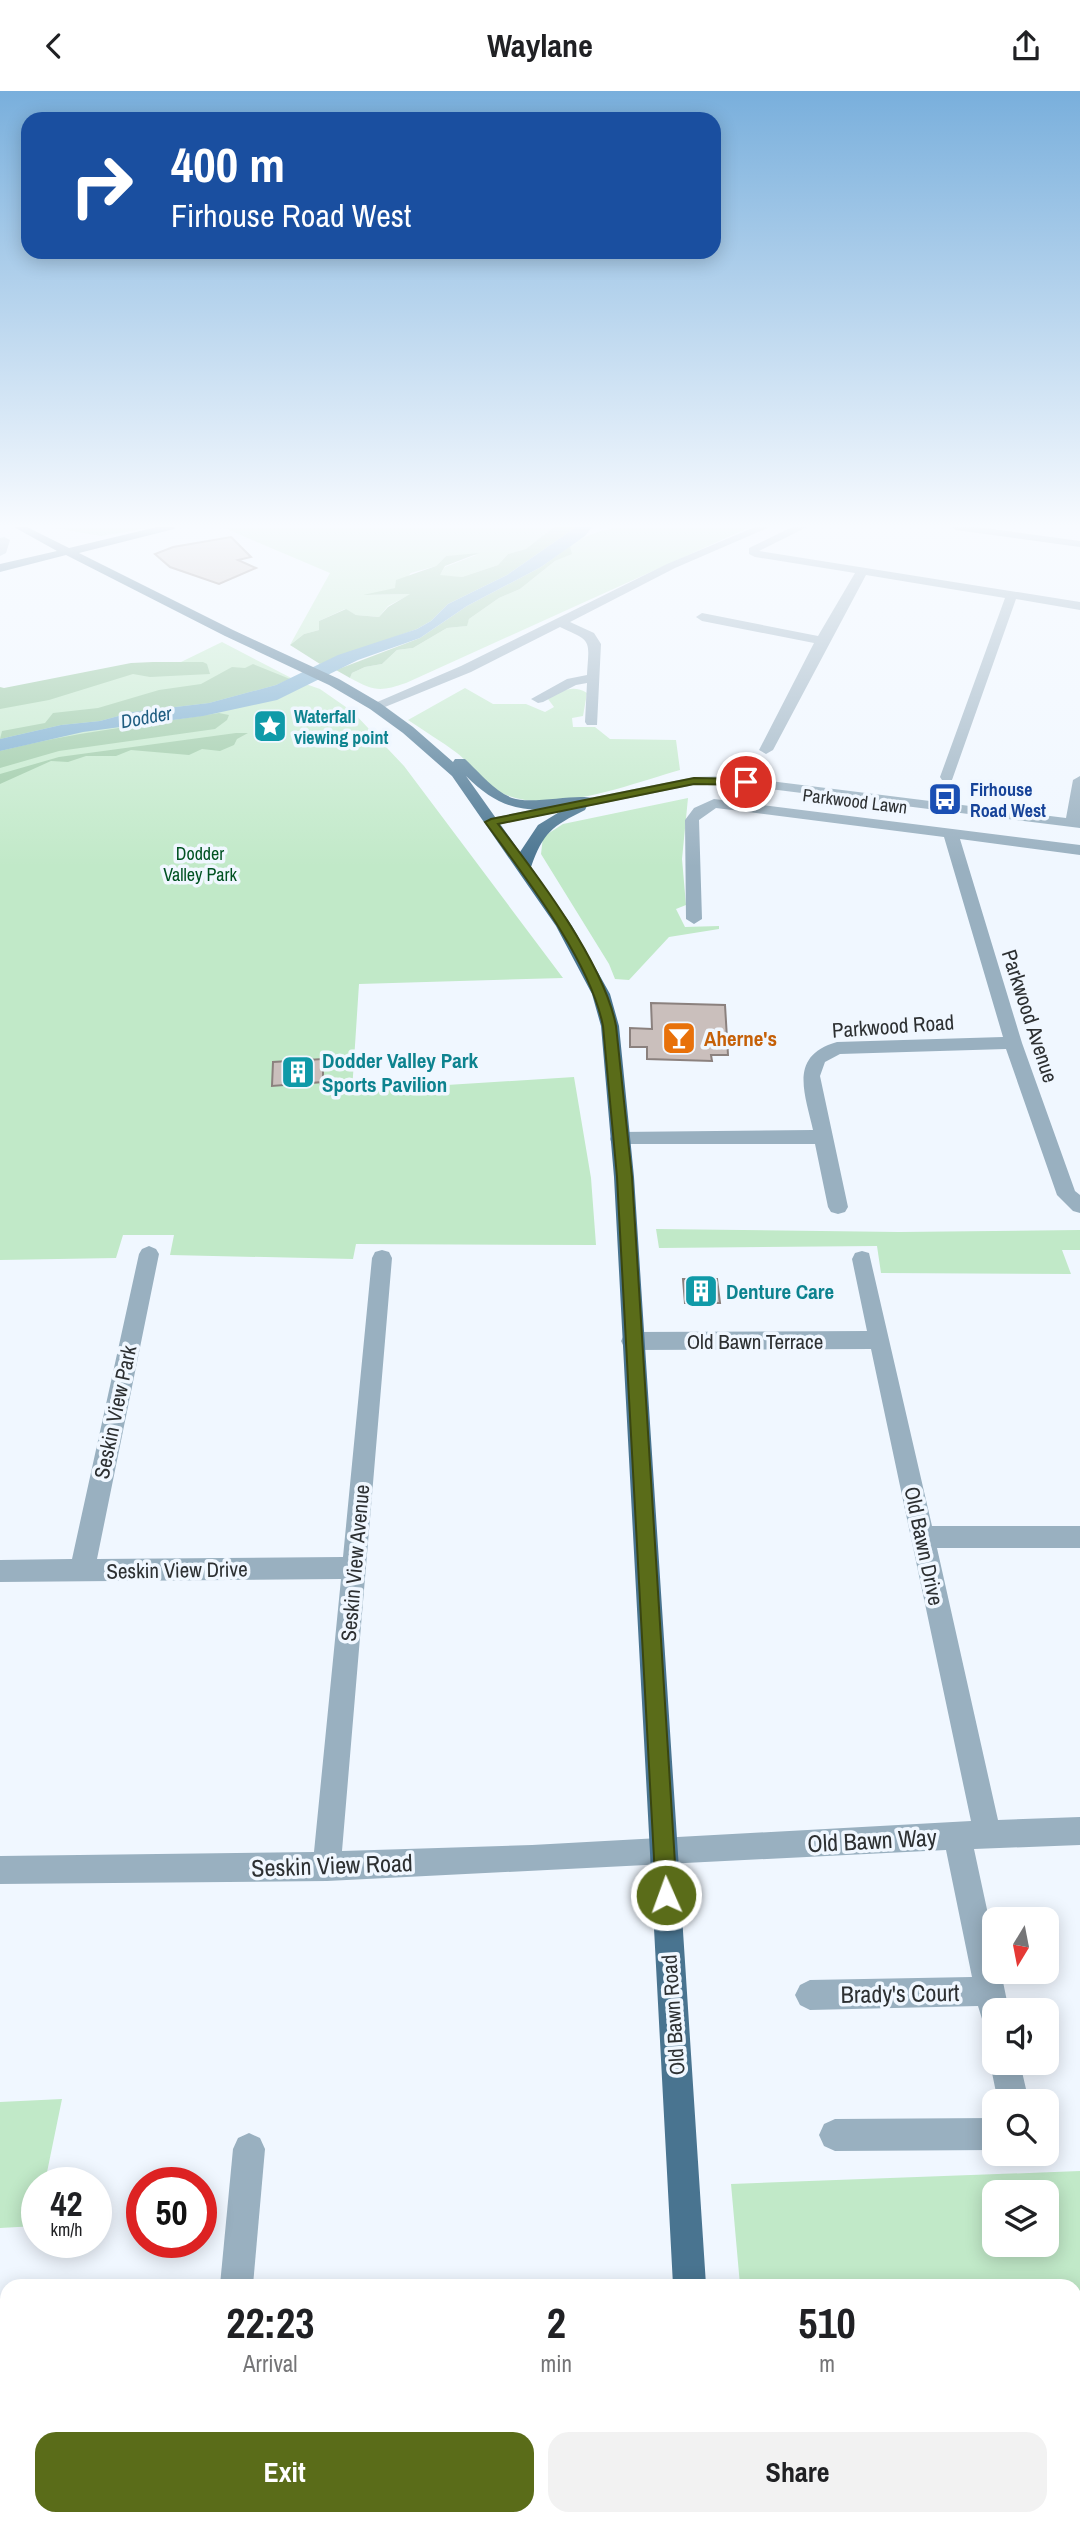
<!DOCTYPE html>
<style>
:root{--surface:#fff;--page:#f2f2f2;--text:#202124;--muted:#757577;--accent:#5a6c19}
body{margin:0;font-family:"Archivo Narrow",sans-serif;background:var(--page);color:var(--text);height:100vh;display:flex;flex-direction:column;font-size:26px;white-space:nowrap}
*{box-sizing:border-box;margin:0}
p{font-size:23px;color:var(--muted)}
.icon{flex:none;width:38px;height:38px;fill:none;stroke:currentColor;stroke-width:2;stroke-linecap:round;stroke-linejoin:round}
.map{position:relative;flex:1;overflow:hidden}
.details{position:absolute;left:0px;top:2188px;width:1082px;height:247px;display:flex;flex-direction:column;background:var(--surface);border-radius:21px 21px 0 0;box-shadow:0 4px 18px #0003}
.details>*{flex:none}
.guide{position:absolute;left:21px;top:21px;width:700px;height:147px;border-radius:21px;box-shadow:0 4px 18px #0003;background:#1a4fa0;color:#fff;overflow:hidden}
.needle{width:46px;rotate:190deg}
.tools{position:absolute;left:982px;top:1816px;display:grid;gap:14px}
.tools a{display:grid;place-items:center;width:77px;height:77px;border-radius:14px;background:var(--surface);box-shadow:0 4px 18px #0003;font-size:35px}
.speed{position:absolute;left:21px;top:2076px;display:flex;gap:14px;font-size:35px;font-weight:700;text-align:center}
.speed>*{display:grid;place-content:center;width:91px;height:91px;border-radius:50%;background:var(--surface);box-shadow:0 4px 18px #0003;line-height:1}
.speed small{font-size:18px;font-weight:400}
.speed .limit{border:10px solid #d22;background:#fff;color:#111}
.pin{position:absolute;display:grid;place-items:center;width:60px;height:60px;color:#fff;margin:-30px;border:4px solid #fff;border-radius:50%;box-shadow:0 2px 7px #0007}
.me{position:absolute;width:77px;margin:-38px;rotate:358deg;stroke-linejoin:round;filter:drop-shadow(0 0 5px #0008)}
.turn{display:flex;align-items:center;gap:24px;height:147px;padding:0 35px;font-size:32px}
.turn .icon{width:91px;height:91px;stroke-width:2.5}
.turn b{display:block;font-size:49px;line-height:60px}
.eta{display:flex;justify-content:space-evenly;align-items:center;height:119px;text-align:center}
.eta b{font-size:42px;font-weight:700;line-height:49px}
.cta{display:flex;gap:14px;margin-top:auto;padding:14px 35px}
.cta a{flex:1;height:80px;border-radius:21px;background:var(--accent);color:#fff;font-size:28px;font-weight:700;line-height:80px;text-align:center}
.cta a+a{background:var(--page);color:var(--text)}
header{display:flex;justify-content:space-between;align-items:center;height:91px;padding:0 35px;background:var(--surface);font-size:32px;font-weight:700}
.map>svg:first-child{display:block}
.green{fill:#c1e9c8;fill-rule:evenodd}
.forest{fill:#96c79f}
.water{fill:#72a8cb}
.building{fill:#cabfbc;stroke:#8b817e;stroke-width:2}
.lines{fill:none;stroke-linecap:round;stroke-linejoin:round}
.minor{fill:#99b0c0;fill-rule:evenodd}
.major{fill:#497490;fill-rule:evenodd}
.route{fill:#5a6c19;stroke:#3a4610;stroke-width:2}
.labels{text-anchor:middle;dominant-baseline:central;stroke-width:7;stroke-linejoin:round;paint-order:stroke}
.far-culture-label{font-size:18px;font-weight:bold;fill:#0d838f;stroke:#f0f7ff;text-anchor:start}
.far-transit-label{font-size:18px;font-weight:bold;fill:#164399;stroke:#f0f7ff;text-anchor:start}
.far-street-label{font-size:18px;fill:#2d3032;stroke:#f0f7ff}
.far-park-label{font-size:18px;fill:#005222;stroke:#f0f7ff}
.far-water-label{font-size:19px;font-style:italic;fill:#1f5d81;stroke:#f0f7ff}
.street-label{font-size:21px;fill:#2d3032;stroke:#f0f7ff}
.food-label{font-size:21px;font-weight:bold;fill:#c56008;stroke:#f0f7ff;text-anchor:start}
.culture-label{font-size:21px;font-weight:bold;fill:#0d838f;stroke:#f0f7ff;text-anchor:start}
.near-street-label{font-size:24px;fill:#2d3032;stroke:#f0f7ff}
</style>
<header><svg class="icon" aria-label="back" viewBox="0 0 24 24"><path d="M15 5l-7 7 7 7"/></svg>Waylane<svg class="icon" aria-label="share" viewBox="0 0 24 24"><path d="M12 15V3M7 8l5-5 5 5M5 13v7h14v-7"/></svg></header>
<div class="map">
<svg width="1080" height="2434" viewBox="0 0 1080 2434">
<rect width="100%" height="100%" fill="#f0f7ff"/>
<g class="green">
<polygon points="49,436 155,436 101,445"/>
<polygon points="222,436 554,436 527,458 508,463 498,474 462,486 439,485 445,476 476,464 446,465 436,475 411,482 396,497 368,504 411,503 388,515 379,526 356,524 345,518 319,530 319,539 304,543 290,554 330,482"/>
<path d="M618 436H750L406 592C380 601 374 600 350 587L352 582 365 576 382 573 397 559 413 557 447 537 466 535 469 528 499 507 520 498 555 470 571 463 570 455C584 444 601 440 618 436Z"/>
<polygon points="222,551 297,590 320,598 353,621 404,675 563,887 359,893 352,1000 574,986 591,1087 596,1154 356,1153 353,1168 170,1164 174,1144 123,1144 116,1167 0,1169 0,598 181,571"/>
<path d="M465 597 493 613H526L545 621 554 616 548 608C561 600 573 593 587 602L583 625 572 627 573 636H595L610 648 676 649 680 679C629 693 545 728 496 699 481 690 471 673 457 662 441 650 424 640 408 629Z"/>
<polygon points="688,707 682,768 686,814 676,818 685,836 719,835 719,838 669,846 629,889 615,888 609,873 541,763 543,746 563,733"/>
<polygon points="656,1138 899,1141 1080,1139 1080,1159 1062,1159 1071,1183 881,1182 877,1155 659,1157"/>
<polygon points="62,2008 45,2091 37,2091 36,2135 0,2137 0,2011"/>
<path d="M1080 2080V2434H762L761 2427H1074V2194H740L731 2093ZM994 2102H1046V2154H994Z"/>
</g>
<g class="forest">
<polygon points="554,436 576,436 507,484 448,513 431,530 417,538 320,573 290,554 304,543 319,539 319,530 346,518 356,524 379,526 388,516 410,503 363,504 395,497 396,489 436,475 446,465 479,462 445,475 440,484 462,486 498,474 508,463 526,458"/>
<polygon points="570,455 572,463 555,470 520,498 499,507 469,528 467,535 447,537 413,557 397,559 382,573 365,576 352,582 350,587 336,579 420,547 467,515 541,476"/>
<polygon points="153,571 203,571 207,573 210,583 150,586 133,583 49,609 0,618 0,596 4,597 131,572"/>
<polygon points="253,573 290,588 276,594 209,612 133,621 100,630 61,634 0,648 2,640 45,632 53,622 98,617 159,599 201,593 232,576 245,577"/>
<path d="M219 622 229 624 227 629 215 638 59 660 0 677V660C72 641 145 634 219 622Z"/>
<polygon points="236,642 248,642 237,648 234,654 220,660 202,658 189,664 131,659 116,665 86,665 68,671 51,670 0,693 0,683 59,666"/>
</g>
<polygon class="water" points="576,436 592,436 585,445 541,476 467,515 420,547 358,569 277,609 203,625 83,641 0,660 0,648 61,634 100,630 133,621 209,612 276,594 338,564 417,538 431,530 448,513 507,484"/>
<g class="building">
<polygon points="231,446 251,466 238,469 256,477 219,493 170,476 155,463 173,456"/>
<polygon points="651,912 725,914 728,964 711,964 712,970 647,968 647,956 630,956 630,937 652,938"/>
<polygon points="323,968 323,991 272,995 273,971"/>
<polygon points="683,1188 717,1188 720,1212 685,1212"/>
</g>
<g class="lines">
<g class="minor">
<path d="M755 436H770L675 477 570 531 594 542 601 553 597 634H587L585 631 587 592 576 594 543 611 538 612 531 608 567 588 587 584C589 548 593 551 560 536L471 581 380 618 375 619 368 615 461 575 667 473Z"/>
<polygon points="792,436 807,436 759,460 1080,511 1080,519 1016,508 952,689 942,689 940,686 1005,507 866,484 773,659 766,663 759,659 814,552 702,530 696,526 702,522 818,545 855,482 755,466 749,463 749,457"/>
<polygon points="950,436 978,436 1080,450 1080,456 956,439"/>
<polygon points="4,446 10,449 6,462 0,465 0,447"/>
<polygon points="731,685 1066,727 1073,689 1080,685 1080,737 731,693 694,694 491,735 484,731 491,727 694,686"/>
<path d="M714 708 1080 754V764L960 748 1022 952 1075 1100 1080 1104V1122L1073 1120 1057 1104 1006 958 840 963 825 971 820 985 848 1116 845 1121 838 1123 831 1121 828 1116 815 1053H612L610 1048 612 1043 619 1041 813 1039C805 1002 788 965 837 951L1003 946 944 746 716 717 699 729 702 828 694 833 686 828 685 729 694 717Z"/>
<polygon points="149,1155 156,1158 159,1163 97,1468 343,1466 372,1167 375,1161 382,1159 389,1161 392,1167 342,1760 532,1754 971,1730 871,1258 632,1259 624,1256 621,1250 624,1244 632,1241 867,1240 852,1168 855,1162 862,1160 869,1162 932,1435 1080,1435 1080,1457 937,1457 998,1729 1080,1726 1080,1754 974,1758 994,1851 994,1881 1001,1881 1009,1920 994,1920 994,1935 983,1931 978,1915 810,1919 800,1914 795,1904 800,1894 810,1889 972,1886 946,1759 327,1790 0,1793 0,1765 314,1761 341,1488 0,1491 0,1469 72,1468 139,1163 142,1158"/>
<polygon points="994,1962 994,1972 1020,1972 1029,2011 998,2011 990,1972"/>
<polygon points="994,2027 994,2059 835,2060 824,2055 819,2044 824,2033 835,2028"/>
<polygon points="249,2042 260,2047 265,2058 253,2194 220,2194 233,2058 238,2047"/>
<rect x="0" y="2365" width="7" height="36"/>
<polygon points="194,2427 230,2427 229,2434 193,2434"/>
</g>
<g class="major">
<path d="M14 436H27L69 457 157 436H175L174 438 79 462 233 539 339 588 380 612 413 636 453 671 455 668H465C480 682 493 699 512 707 534 715 587 699 599 710L597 713 587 715 585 719C552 735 543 742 531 776L572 835 610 903 619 935 634 1086 706 2194H673L614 1086 601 935 592 903 556 835 452 685 403 642 370 618 329 594 225 545 66 464 0 481V473L57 460ZM466 685C498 717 522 722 566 717L538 734 520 761Z"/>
<rect x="686" y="2427" width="36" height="7"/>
</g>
</g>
<linearGradient id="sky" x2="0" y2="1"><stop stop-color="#79afdc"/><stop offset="0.56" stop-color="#f8fbff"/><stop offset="1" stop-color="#f8fbff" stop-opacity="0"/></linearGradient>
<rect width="1080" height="776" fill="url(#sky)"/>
<path class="route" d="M694 687 746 688 751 691 746 694 694 693 498 733C538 785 604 872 616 935L632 1086 677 1804 674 1812 666 1815 659 1812 656 1804 617 1086 603 935C590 869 525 786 485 731L491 728Z"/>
<defs>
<g id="sight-square" transform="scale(1.75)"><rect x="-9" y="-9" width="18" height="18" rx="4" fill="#0f9aa8" stroke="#f0f7ff"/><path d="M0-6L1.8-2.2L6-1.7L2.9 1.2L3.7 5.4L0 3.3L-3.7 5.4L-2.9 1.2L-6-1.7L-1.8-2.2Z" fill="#fff"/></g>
<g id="bus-square" transform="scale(1.75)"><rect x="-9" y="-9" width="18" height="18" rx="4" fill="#1a4fb4" stroke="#f0f7ff"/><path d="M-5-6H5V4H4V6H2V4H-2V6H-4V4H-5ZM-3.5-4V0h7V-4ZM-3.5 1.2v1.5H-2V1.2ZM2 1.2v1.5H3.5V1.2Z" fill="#fff"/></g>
<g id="bar-square" transform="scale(1.75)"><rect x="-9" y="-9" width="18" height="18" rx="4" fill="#e8710a" stroke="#f0f7ff"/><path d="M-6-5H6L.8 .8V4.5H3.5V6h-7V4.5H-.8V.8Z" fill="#fff"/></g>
<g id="building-square" transform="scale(1.75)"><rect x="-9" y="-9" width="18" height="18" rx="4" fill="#0f9aa8" stroke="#f0f7ff"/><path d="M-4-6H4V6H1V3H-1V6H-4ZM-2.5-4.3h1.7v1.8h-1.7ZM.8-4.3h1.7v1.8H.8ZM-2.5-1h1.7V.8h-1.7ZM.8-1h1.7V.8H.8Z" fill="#fff"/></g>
</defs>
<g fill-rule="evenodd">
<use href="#sight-square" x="270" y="635"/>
<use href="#bus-square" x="945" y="708"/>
<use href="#bar-square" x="679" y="947"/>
<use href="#building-square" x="298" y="981"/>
<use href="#building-square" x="701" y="1200"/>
</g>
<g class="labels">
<g class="far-culture-label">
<text x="294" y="625">Waterfall<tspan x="294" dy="21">viewing point</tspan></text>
</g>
<g class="far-transit-label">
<text x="970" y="698">Firhouse<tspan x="970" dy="21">Road West</tspan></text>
</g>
<g class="far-street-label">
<text transform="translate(855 710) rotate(7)">Parkwood Lawn</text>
</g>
<g class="far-park-label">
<text x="200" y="762">Dodder<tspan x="200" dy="21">Valley Park</tspan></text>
</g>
<g class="far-water-label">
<text transform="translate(146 626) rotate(-10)">Dodder</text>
</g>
<g class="street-label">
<text transform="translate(1030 925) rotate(72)">Parkwood Avenue</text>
<text transform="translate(893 935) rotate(-4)">Parkwood Road</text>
<text x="755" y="1250">Old Bawn Terrace</text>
<text transform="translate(115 1321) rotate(-78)">Seskin View Park</text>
<text transform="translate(924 1455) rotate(78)">Old Bawn Drive</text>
<text transform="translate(355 1472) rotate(-85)">Seskin View Avenue</text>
<text transform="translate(177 1479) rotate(-1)">Seskin View Drive</text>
<text transform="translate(673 1924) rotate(-94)">Old Bawn Road</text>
</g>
<g class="food-label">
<text x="704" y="947">Aherne's</text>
</g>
<g class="culture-label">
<text x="322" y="969">Dodder Valley Park<tspan x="322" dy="24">Sports Pavilion</tspan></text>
<text x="726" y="1200">Denture Care</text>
</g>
<g class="near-street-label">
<text transform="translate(872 1749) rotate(-3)">Old Bawn Way</text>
<text transform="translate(332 1774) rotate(-2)">Seskin View Road</text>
<text transform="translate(900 1902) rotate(-1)">Brady's Court</text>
</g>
</g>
</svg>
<div class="tools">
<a><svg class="needle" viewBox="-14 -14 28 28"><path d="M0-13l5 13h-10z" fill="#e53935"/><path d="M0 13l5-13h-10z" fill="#757577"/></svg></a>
<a><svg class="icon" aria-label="sound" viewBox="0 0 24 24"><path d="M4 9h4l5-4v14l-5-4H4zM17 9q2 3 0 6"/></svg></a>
<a><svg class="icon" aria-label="search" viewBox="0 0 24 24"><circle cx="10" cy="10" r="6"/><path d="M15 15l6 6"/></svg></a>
<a><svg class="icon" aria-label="layers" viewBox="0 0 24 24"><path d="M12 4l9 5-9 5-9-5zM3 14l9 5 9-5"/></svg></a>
</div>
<div class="speed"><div>42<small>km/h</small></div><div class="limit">50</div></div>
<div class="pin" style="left:746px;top:691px;background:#d93025"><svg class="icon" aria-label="arrive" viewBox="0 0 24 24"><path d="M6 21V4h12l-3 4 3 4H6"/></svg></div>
<svg class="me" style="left:666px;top:1804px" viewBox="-20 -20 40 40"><circle r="17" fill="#5a6c19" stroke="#fff" stroke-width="3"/><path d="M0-11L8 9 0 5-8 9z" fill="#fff"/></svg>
<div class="guide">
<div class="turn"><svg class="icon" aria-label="right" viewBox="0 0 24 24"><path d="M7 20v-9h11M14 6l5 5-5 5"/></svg><div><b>400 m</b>Firhouse Road West</div></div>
</div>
<section class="details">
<div class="eta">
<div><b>22:23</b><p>Arrival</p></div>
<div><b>2</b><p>min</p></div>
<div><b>510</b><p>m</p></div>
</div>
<div class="cta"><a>Exit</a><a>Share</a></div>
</section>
</div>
